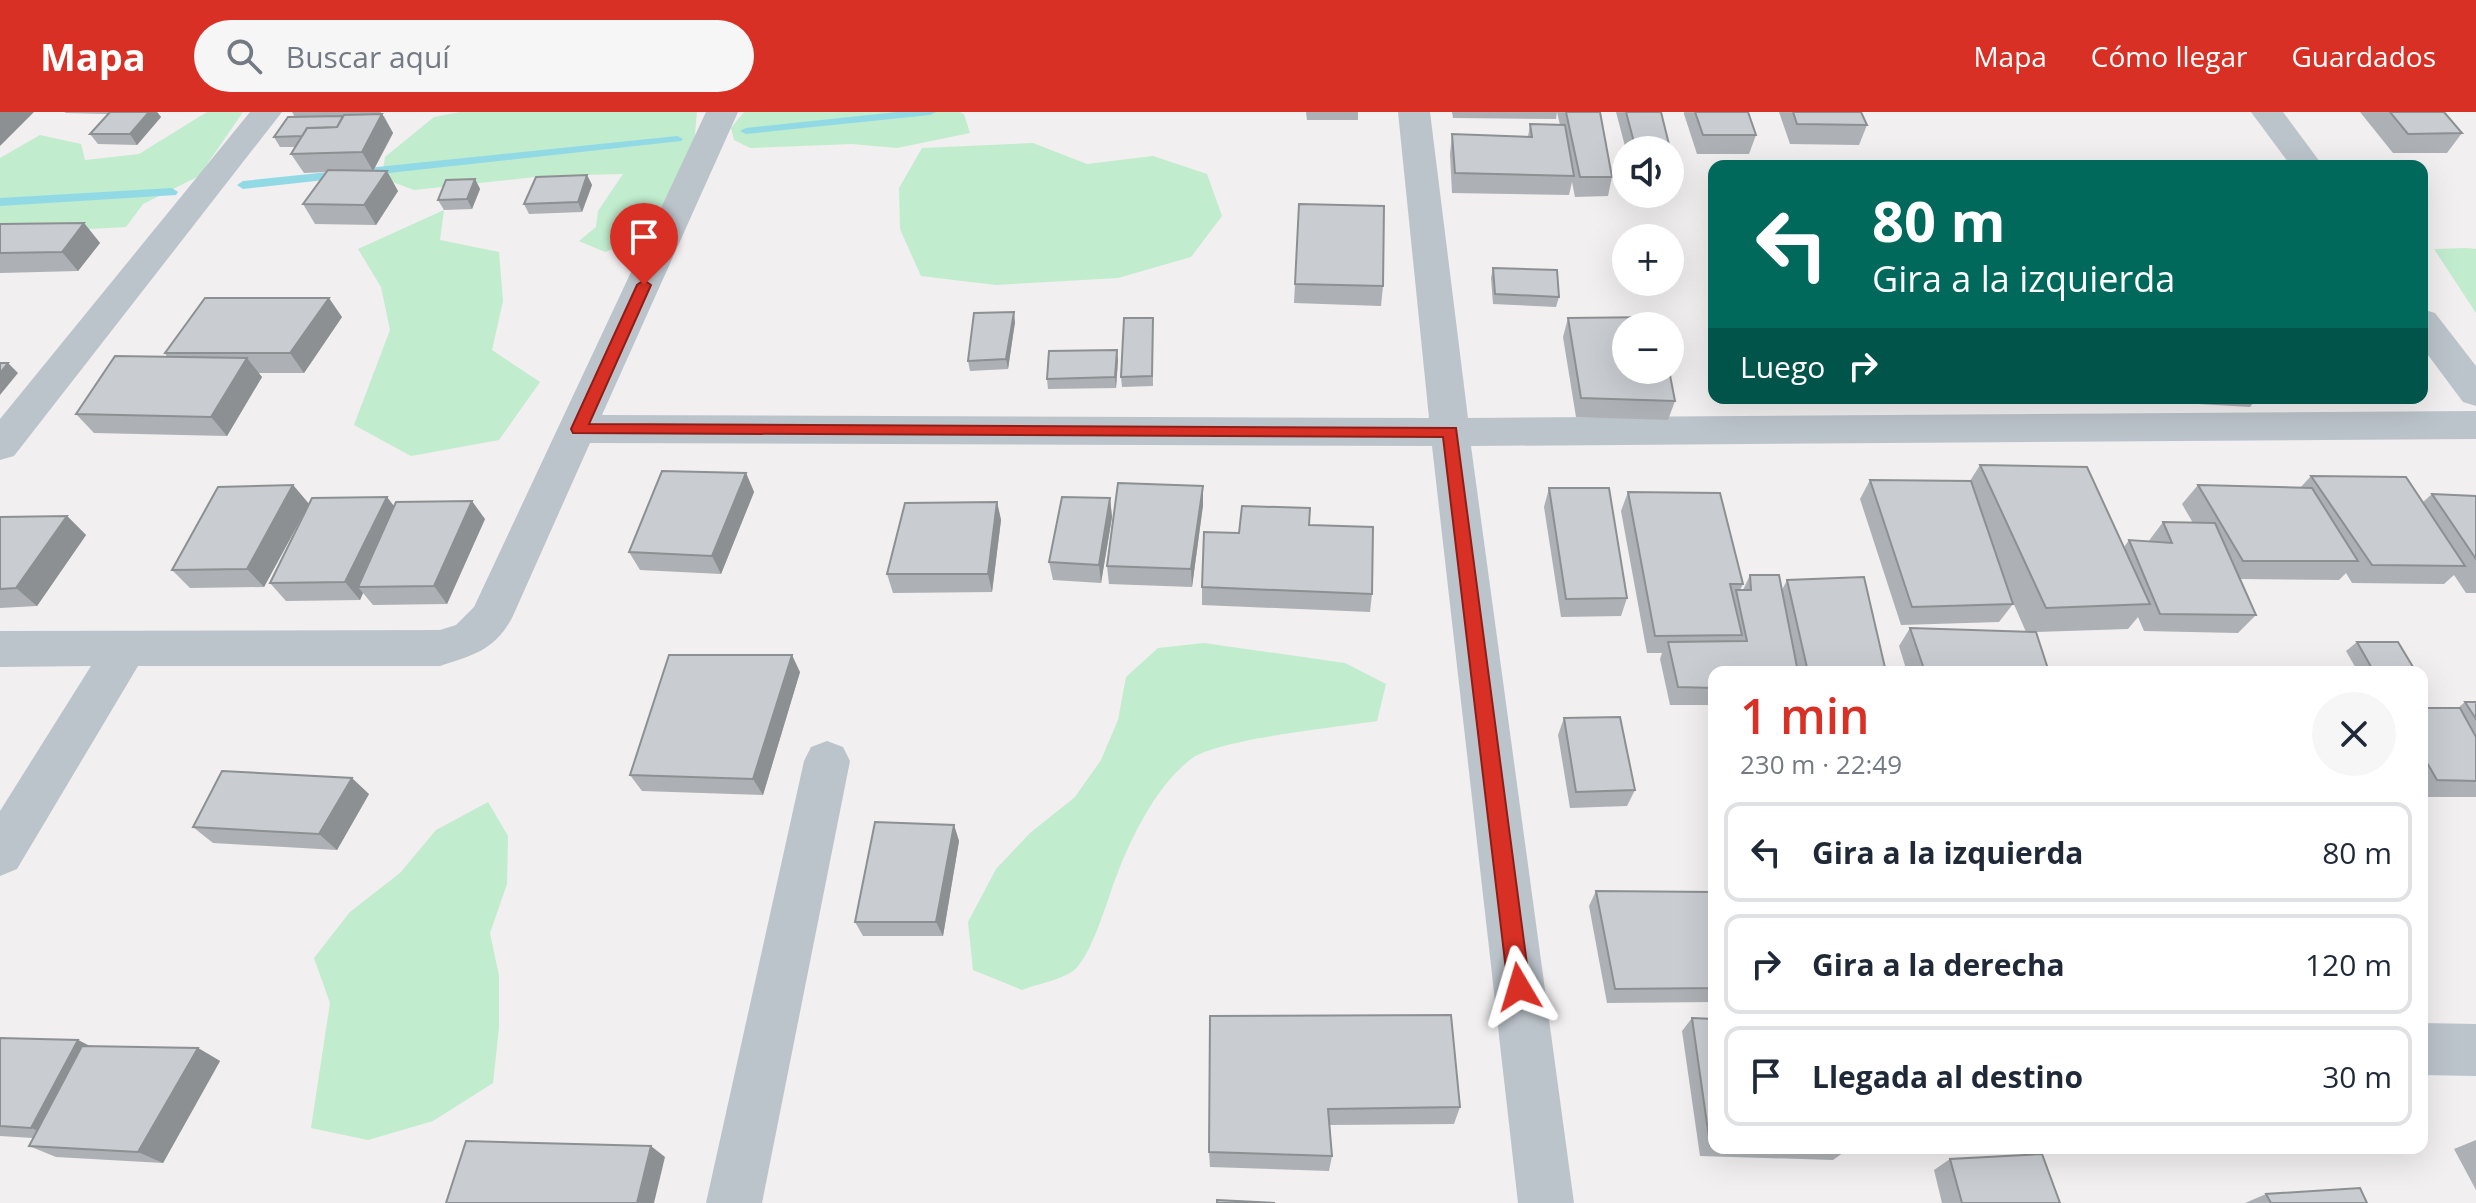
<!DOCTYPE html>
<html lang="es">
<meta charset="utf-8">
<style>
:root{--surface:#fff;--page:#f6f6f7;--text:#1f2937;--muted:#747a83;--line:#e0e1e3;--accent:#d93025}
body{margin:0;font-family:"Open Sans",sans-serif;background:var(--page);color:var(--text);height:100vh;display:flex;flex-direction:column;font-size:30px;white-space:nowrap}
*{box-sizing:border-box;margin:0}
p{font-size:26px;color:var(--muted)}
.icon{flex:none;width:44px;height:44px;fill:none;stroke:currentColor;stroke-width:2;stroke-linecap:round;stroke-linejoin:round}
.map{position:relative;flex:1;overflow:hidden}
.drawer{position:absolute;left:1708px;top:554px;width:720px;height:488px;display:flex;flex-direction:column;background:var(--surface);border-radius:16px;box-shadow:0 8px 32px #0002}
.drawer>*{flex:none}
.top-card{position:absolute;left:1708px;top:48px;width:720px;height:244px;border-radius:16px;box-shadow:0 8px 32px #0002;background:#00695c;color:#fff;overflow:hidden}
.tools{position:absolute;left:1612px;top:24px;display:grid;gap:16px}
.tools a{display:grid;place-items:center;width:72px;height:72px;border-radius:50%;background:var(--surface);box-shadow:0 8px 32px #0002;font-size:40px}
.pin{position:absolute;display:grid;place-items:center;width:68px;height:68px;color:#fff;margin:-82px -34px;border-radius:50% 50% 50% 0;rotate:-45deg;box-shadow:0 0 8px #0007}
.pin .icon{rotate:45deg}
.me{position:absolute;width:88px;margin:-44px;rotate:353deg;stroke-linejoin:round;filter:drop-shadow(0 0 6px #0008)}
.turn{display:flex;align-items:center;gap:28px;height:168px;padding:0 32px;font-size:36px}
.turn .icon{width:104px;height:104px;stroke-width:2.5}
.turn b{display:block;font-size:56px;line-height:68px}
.then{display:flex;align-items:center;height:76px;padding:0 32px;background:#0003;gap:16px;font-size:30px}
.round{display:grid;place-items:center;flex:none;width:84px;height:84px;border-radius:42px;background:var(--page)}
.head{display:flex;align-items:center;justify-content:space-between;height:136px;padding:0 32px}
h1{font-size:48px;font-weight:600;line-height:60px;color:var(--accent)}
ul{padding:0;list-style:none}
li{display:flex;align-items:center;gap:24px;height:100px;margin:0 16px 12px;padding:0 16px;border:4px solid var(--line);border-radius:16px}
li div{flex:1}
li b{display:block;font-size:30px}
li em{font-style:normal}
header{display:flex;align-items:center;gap:48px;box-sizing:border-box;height:112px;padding:0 40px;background:var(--accent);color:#fff}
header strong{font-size:38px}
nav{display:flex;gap:44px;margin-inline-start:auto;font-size:28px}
.search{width:560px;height:72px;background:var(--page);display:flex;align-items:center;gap:20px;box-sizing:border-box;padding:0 28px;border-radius:44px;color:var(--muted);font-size:30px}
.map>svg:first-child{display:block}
.green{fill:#c1ecce}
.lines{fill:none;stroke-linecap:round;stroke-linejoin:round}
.stream{fill:#91dae5;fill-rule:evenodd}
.street{fill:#bcc4cb;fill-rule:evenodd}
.wall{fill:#adb0b4}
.shaded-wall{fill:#8d9092}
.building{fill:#c9cdd1;stroke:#8d9092;stroke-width:2}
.route{fill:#d93025;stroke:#8d1f18;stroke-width:2}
</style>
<header>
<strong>Mapa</strong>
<div class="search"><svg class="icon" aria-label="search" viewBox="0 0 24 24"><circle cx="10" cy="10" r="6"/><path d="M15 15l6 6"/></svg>Buscar aquí</div>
<nav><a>Mapa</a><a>Cómo llegar</a><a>Guardados</a></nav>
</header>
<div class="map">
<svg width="2476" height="1091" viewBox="0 0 2476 1091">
<rect width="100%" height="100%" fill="#f1efef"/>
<g class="green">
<polygon points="207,0 243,0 199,64 143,92 126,115 0,122 0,46 40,23 81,32 85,48 139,42"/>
<polygon points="460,0 697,0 694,32 651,122 605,140 579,129 596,115 598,99 623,62 544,64 414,78 382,66 385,45 434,5"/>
<polygon points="744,0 960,0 964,2 970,21 897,36 852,32 750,36 734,28 731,16"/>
<polygon points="1033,31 1087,52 1153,44 1207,62 1222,104 1191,145 1118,166 996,173 921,164 900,117 899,76 922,36"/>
<polygon points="444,98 440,128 499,140 503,189 492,238 540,270 499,328 411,344 354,313 390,218 381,175 358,137"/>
<polygon points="2467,136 2476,137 2476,201 2434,137"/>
<path d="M1204 531 1345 551 1386 572 1377 609C1339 615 1217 627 1191 647 1156 674 1132 724 1116 765 1108 786 1091 846 1073 859 1060 868 1037 872 1022 878L973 858 968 810 996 757 1030 721 1075 685 1101 648 1118 608 1126 565 1158 536Z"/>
<polygon points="488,690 508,724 507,772 490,821 499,864 499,915 493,971 433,1009 368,1028 311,1016 330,891 314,846 350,800 400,761 436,718"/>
</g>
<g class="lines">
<g class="stream">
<polygon points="897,0 936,0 930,3 746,22 740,19 746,16"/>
<polygon points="677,24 683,27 681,29 243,77 237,73 243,69"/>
<polygon points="172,76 178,80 176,83 0,94 0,86"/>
</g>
<g class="street">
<polygon points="250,0 282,0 14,344 0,348 0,307"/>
<path d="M706 0H738L602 303 1429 306 1398 0H1430L1468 306 2476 299V327L1471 334 1574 1091H1518L1432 334 590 331 512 506C494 539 473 543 440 554H138L17 757 0 764V699L91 554 0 555V519L440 518 456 513 474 495Z"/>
<polygon points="2251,0 2283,0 2323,54 2291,54"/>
<polygon points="2422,197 2435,201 2476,254 2476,294 2463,290 2422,235"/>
<polygon points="827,629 843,635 850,649 762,1091 706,1091 804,649 811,635"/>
<polygon points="2422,911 2476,912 2476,964 2422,963"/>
</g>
</g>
<g class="wall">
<polygon points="64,0 157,0 161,5 137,33 98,32 90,22 108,2 66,1"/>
<polygon points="292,0 381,0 380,2 384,4 393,21 373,59 398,79 376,113 315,112 303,92 326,60 304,61 291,42 295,35 280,35 274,25 295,5"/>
<polygon points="1306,0 1358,0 1358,8 1307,8"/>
<polygon points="1452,0 1557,0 1556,7 1453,6"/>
<polygon points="1557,0 1600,0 1612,65 1608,84 1575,85 1572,70 1569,83 1452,81 1450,42 1452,22 1528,25 1530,12 1560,13"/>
<polygon points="1616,0 1661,0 1677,65 1671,85 1638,85 1638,82 1670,82 1670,38 1626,38"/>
<polygon points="1684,0 1748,0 1756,23 1749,42 1697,42 1684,2"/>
<polygon points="1779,0 1861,0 1867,13 1859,33 1790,32"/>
<polygon points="2360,0 2444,0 2462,21 2447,41 2393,41"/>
<polygon points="587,63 592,73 582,100 529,102 524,92"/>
<polygon points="475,67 480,77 472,97 444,98 438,88"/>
<polygon points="1299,92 1383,174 1381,194 1294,191"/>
<polygon points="84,111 100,131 78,159 0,161 0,112"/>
<polygon points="1493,156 1559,185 1556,195 1493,192 1491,166"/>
<polygon points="342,205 304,261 258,261 262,265 227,324 94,321 76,302 167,245 165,241"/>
<polygon points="1153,206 1153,274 1122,275 1121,265"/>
<polygon points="1568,206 1675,289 1668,308 1576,305 1563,225"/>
<polygon points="1015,210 1008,257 970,259 968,249"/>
<polygon points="1118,248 1116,276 1048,277 1047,267"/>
<polygon points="2162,286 2257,286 2250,295 2164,290"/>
<polygon points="1980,353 2124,435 2129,428 2148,430 2163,410 2193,411 2182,392 2198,373 2300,376 2311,364 2423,390 2432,382 2476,384 2476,481 2466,481 2454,463 2444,472 2352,471 2346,461 2339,468 2240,467 2256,503 2238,521 2144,519 2138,505 2128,517 2036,520 2049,560 1907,560 1899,534 1910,516 2026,520 2009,481 2013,492 1999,510 1901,513 1860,387 1870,368 1970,369"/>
<polygon points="746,361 754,380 721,462 640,458 629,440"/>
<polygon points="293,373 309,392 264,475 190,476 172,458"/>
<polygon points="1203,374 1203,393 1192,475 1109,472 1107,454"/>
<polygon points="1549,376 1627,486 1621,504 1561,505 1544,395"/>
<polygon points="1628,380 1743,472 1740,478 1743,478 1750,463 1782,478 1787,468 1886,560 1714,560 1714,593 1670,593 1660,547 1662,541 1647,541 1621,399"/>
<polygon points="387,385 394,394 485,407 447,492 373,493 363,481 360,488 286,489 270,471"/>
<polygon points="1110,386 1112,405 1101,471 1053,468 1049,450"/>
<polygon points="997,390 1001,408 992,480 893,481 887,462"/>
<polygon points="67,404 86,423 37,494 0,496 0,405"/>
<polygon points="1309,413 1372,482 1370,500 1202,493 1202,475 1239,421"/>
<polygon points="2357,530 2416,560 2358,560 2346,539"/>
<polygon points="800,560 763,683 642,679 630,663"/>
<polygon points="2465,590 2476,590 2476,685 2422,685 2422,596 2458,596"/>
<polygon points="1564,606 1635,678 1627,694 1570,696 1558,623"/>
<polygon points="369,682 337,738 213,731 193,715"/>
<polygon points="954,713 959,729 943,824 863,824 855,810"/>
<polygon points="1596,779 1714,780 1714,890 1607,891 1589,794"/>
<polygon points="1451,903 1460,995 1454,1012 1330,1013 1332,1044 1329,1059 1210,1055 1209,1040"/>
<polygon points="1692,906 1714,907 1714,1036 1847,1036 1847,1038 1833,1048 1700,1044 1682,919"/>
<polygon points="0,926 78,928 90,934 198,936 220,949 163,1051 56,1045 29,1034 33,1026 0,1024"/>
<polygon points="2476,1028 2476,1078 2454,1037"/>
<polygon points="1950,1047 2060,1091 1942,1091 1934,1058"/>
<polygon points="2266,1082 2367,1091 2245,1091"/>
</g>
<g class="shaded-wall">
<polygon points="0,0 34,0 0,34"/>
<polygon points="149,0 157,0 161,5 137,33 130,22"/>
<polygon points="382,2 393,21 373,59 362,40"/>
<polygon points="387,59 398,79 376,113 364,93"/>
<polygon points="587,63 592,73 582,100 578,90"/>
<polygon points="475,67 480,77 472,97 467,87"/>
<polygon points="84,111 100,131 78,159 62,140"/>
<polygon points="329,186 342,205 304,261 290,241"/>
<polygon points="1014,200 1015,210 1008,257 1006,247"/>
<polygon points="1117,238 1118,248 1116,276 1115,265"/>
<polygon points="247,246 262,265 227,324 211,305"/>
<polygon points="8,251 18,261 0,283 0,261"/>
<polygon points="746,361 754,380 721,462 712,444"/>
<polygon points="293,373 309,392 264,475 247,457"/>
<polygon points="1203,374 1203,393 1192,475 1191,457"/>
<polygon points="387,385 401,404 358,475 363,481 360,488 345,470"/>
<polygon points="1110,386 1112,405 1101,471 1099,453"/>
<polygon points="472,389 485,407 447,492 434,474"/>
<polygon points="997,390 1001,408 992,480 988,462"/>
<polygon points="67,404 86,423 37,494 16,476"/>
<polygon points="792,543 800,560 763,683 753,667"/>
<polygon points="352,666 369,682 337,738 319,722"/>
<polygon points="954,713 959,729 943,824 936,810"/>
<polygon points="78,928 103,941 58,1027 31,1016"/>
<polygon points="198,936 220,949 163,1051 138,1040"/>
<polygon points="651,1034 665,1045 654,1091 637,1091"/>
</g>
<g class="building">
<polygon points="110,0 149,0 130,22 90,22"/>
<polygon points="1566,0 1600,0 1612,65 1580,65"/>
<polygon points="1626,0 1661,0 1677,65 1670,65 1670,38 1636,38"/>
<polygon points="1695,0 1748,0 1756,23 1703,23"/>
<polygon points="1793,0 1861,0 1867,13 1797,12"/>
<polygon points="2390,0 2444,0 2462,21 2408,22"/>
<polygon points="382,2 362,40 291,42 307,16 337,15 344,3"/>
<polygon points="343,4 337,15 307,16 302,24 274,25 288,5"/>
<polygon points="1530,12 1565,13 1574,64 1455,61 1452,22 1532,25"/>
<polygon points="328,58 387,59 364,93 303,92"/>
<polygon points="587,63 578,90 524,92 536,65"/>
<polygon points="475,67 467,87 438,88 446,68"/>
<polygon points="1299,92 1384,94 1383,174 1295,172"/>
<polygon points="84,111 62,140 0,141 0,112"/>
<polygon points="1493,156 1557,158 1559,185 1495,182"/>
<polygon points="205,186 329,186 290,241 165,241"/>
<polygon points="1014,200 1006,247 968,249 974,201"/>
<polygon points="1659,205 1661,214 1626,214 1626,258 1669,258 1675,289 1581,286 1568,206"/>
<polygon points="1124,206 1153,206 1152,264 1121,265"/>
<polygon points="1117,238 1115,265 1047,267 1049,239"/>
<polygon points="115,244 247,246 211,305 76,302"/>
<polygon points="0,251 8,251 0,261"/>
<polygon points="1980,353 2087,355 2150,492 2046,496"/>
<polygon points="662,359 746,361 712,444 629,440"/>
<polygon points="2311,364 2406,365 2465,454 2372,453"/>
<polygon points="1870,368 1971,369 2013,492 1912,495"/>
<polygon points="1118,371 1203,374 1191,457 1107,454"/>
<polygon points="293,373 247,457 172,458 218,375"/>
<polygon points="2198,373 2312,376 2358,449 2243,449"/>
<polygon points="1549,376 1609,376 1627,486 1566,487"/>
<polygon points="1628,380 1720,381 1743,472 1730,472 1742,523 1655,524"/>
<polygon points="2432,382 2476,384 2476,447"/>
<polygon points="387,385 345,470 270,471 312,386"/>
<polygon points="1062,385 1110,386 1099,453 1049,450"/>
<polygon points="472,389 434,474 358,475 396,390"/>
<polygon points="997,390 988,462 887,462 905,391"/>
<polygon points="1242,394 1310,396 1309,413 1373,415 1372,482 1202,475 1204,420 1239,421"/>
<polygon points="67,404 16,476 0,477 0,405"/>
<polygon points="2163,410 2215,411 2256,503 2160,502 2129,428 2172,431"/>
<polygon points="1750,463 1779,463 1798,560 1714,560 1714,576 1678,575 1668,530 1747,529 1736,478 1751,478"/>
<polygon points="1864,465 1886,560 1808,560 1787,468"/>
<polygon points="1910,516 2036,520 2049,560 1925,560"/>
<polygon points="2357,530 2398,530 2416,560 2374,560"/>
<polygon points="669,543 792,543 753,667 630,663"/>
<polygon points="2465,590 2476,590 2476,607"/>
<polygon points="2422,596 2460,596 2476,625 2476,669 2437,668 2422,642"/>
<polygon points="1620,605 1635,678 1576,680 1564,606"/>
<polygon points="222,659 352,666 319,722 193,715"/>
<polygon points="875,710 954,713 936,810 855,810"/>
<polygon points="1596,779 1714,780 1714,876 1615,877"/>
<polygon points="1451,903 1460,995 1328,997 1332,1044 1209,1040 1210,904"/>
<polygon points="1692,906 1714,907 1714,1034 1710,1033"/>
<polygon points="0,926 78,928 31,1016 0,1014"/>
<polygon points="82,934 198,936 138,1040 29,1034"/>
<polygon points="466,1029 651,1034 637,1091 446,1091"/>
<polygon points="1796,1036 1847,1036 1847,1038"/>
<polygon points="2042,1042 2060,1091 1962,1091 1950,1047"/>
<polygon points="2360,1076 2367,1091 2271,1091 2266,1082"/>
<polygon points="1217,1088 1275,1091 1217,1091"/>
</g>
<polygon class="route" points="644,168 651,173 589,312 1456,316 1530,875 1527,882 1519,885 1511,882 1508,875 1443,325 573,321 571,317 637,173"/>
</svg>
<div class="tools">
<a><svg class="icon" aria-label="sound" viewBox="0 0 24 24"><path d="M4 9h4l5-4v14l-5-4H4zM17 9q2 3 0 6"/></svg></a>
<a>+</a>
<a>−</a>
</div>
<div class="pin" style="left:644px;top:173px;background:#d93025"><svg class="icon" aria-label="arrive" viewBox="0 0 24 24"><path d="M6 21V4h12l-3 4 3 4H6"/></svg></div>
<svg class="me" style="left:1519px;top:875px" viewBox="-20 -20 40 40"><path d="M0-17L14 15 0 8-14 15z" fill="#d93025" stroke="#fff" stroke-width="4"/></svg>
<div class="top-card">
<div class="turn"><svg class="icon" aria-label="left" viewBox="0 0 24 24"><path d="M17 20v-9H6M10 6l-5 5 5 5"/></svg><div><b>80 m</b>Gira a la izquierda</div></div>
<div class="then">Luego<svg class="icon" aria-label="right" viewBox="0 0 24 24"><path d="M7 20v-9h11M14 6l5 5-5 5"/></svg></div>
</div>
<section class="drawer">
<div class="head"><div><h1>1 min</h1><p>230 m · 22:49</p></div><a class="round"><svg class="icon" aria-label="close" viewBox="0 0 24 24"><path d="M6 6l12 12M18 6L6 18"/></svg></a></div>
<ul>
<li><svg class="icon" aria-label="left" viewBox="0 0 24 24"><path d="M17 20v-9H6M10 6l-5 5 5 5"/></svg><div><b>Gira a la izquierda</b></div><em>80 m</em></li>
<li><svg class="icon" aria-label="right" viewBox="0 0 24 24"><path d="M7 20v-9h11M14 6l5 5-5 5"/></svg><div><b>Gira a la derecha</b></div><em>120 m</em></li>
<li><svg class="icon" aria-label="arrive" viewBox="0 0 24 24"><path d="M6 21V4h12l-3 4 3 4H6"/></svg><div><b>Llegada al destino</b></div><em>30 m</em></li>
</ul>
</section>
</div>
